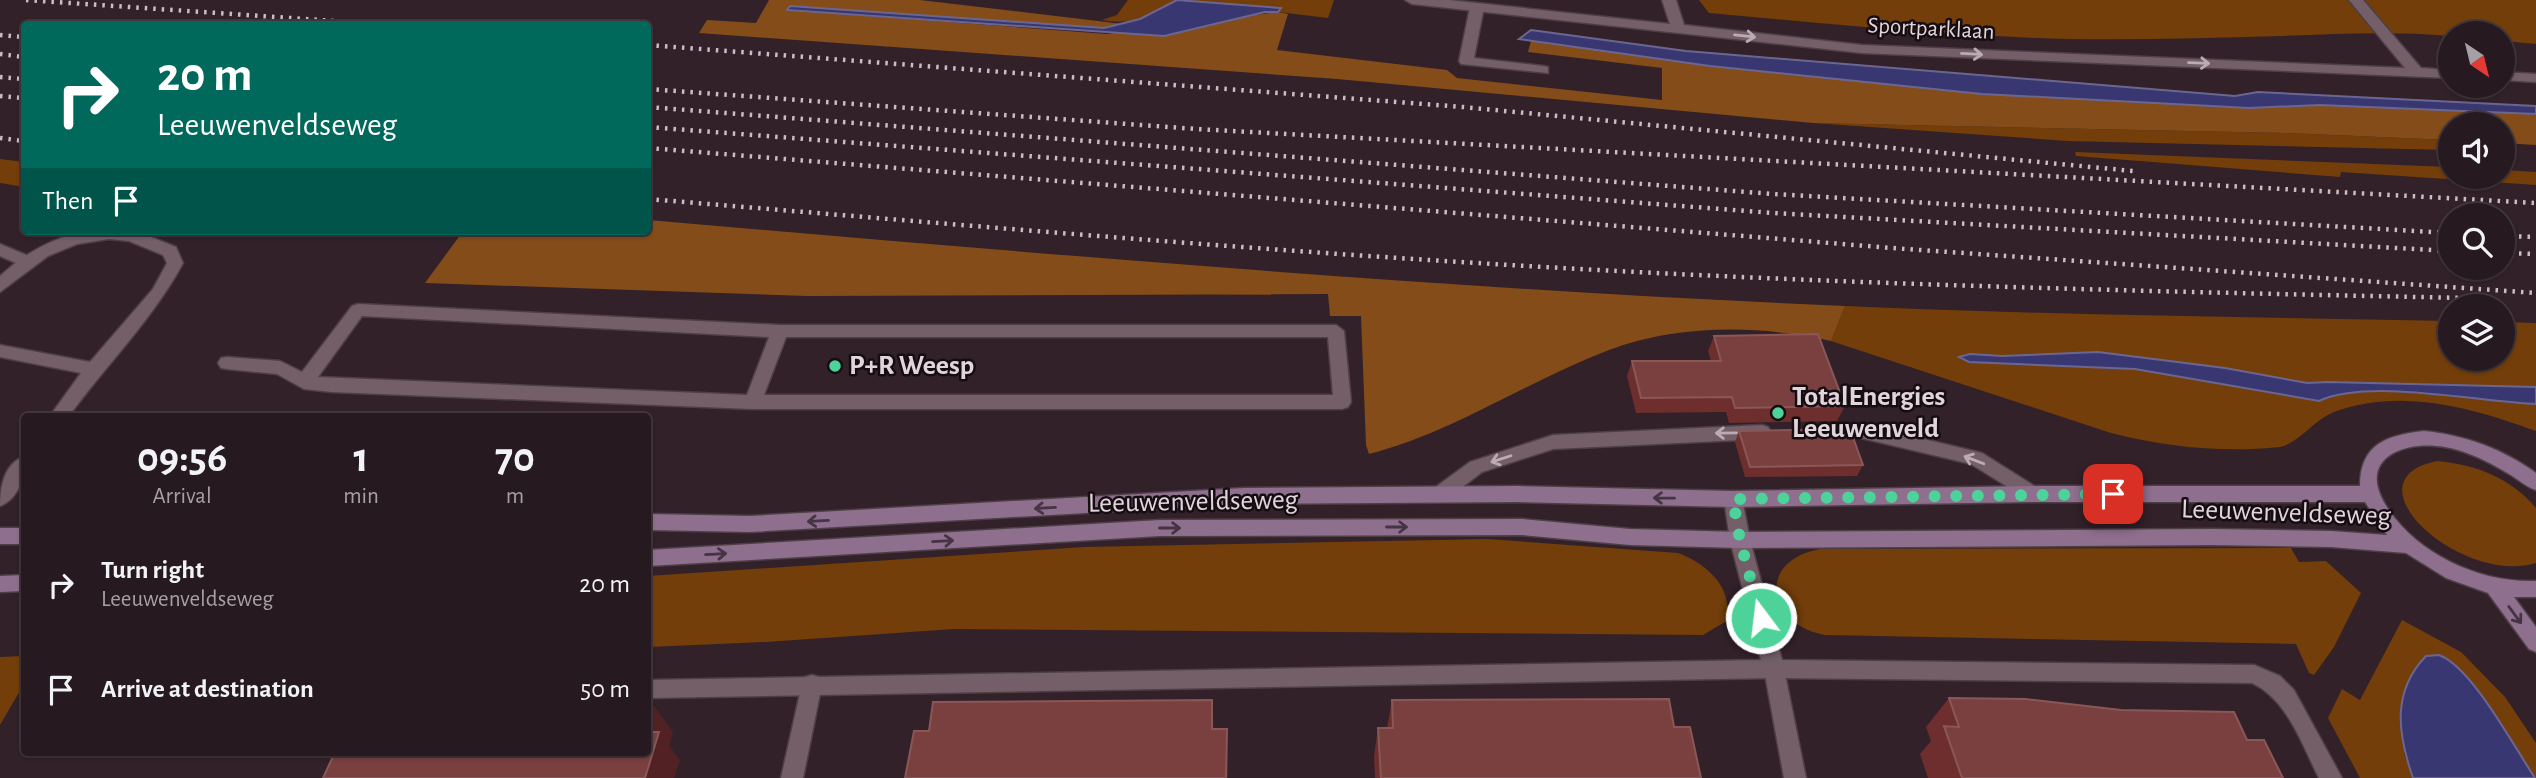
<!DOCTYPE html>
<style>
:root{--surface:#26191f;--page:#32262c;--text:#f1f3f6;--muted:#a4a0a4;--line:#42383d}
body{margin:0;font-family:"Alegreya Sans",sans-serif;background:var(--page);color:var(--text);height:100vh;display:flex;flex-direction:column;font-size:26px;white-space:nowrap}
*{box-sizing:border-box;margin:0}
p{font-size:23px;color:var(--muted)}
.icon{flex:none;width:38px;height:38px;fill:none;stroke:currentColor;stroke-width:2;stroke-linecap:round;stroke-linejoin:round}
.map{position:relative;flex:1;overflow:hidden}
.panel{position:absolute;left:21px;top:413px;width:630px;height:343px;display:flex;flex-direction:column;background:var(--surface);border-radius:7px;box-shadow:0 2px 5px #0004,0 0 0 2px var(--line)}
.panel>*{flex:none}
.guide{position:absolute;left:21px;top:21px;width:630px;height:214px;border-radius:7px;box-shadow:0 2px 5px #0004,0 0 0 2px var(--line);background:#00695c;color:#fff;overflow:hidden}
.needle{width:46px;rotate:145deg}
.buttons{position:absolute;left:2438px;top:21px;display:grid;gap:14px}
.buttons a{display:grid;place-items:center;width:77px;height:77px;border-radius:50%;background:var(--surface);box-shadow:0 2px 5px #0004,0 0 0 2px var(--line);font-size:35px}
.pin{position:absolute;display:grid;place-items:center;width:60px;height:60px;color:#fff;margin:-30px;border-radius:14px;box-shadow:0 4px 10px #0006}
.me{position:absolute;width:77px;margin:-38px;rotate:345deg;stroke-linejoin:round;filter:drop-shadow(0 0 5px #0008)}
.turn{display:flex;align-items:center;gap:24px;height:147px;padding:0 21px;font-size:32px}
.turn .icon{width:91px;height:91px;stroke-width:2.5}
.turn b{display:block;font-size:49px;line-height:60px}
.then{display:flex;align-items:center;height:66px;padding:0 21px;background:#0003;gap:14px;font-size:26px}
.eta{display:flex;justify-content:space-evenly;align-items:center;height:119px;text-align:center}
.eta b{font-size:42px;font-weight:700;line-height:49px}
ul{padding:0;list-style:none}
li{display:flex;align-items:center;gap:21px;height:105px;padding:0 21px}
li div{flex:1}
li b{display:block;font-size:26px}
li em{font-style:normal}
.map>svg:first-child{display:block}
.green{fill:#733e09}
.forest{fill:#844c19}
.water{fill:#383772;stroke:#6b6691;stroke-width:2}
.lines{fill:none;stroke-linecap:round;stroke-linejoin:round}
.lane-casing{stroke:#4e3f46;stroke-width:3}
.street-casing{stroke:#4e3f46;stroke-width:3}
.secondary-casing{stroke:#4e3f46;stroke-width:3}
.lane{fill:#745f69;fill-rule:evenodd}
.street{fill:#745f69;fill-rule:evenodd}
.secondary{fill:#8e6f8d;fill-rule:evenodd}
.rail{stroke:#cbbec3;stroke-width:4.5;stroke-dasharray:2.5 6;stroke-linecap:butt}
.wall{fill:#6e2e2d}
.shaded-wall{fill:#512124}
.building{fill:#7a4040;stroke:#8a5758;stroke-width:2}
.oneway{stroke:#bbacb2}
.oneway2{stroke:#453443}
.route{stroke:#4dd39a;stroke-width:12;stroke-dasharray:0 21.6}
.poi-dot{fill:#4dd39a;stroke:#150d11;stroke-width:2.5}
.labels{text-anchor:middle;dominant-baseline:central;stroke-width:5;stroke-linejoin:round;paint-order:stroke}
.far-street-label{font-size:23px;fill:#e1d5da;stroke:#150d11}
.poi-label{font-size:28px;font-weight:bold;fill:#e1d5da;stroke:#150d11;text-anchor:start}
.street-label{font-size:28px;fill:#e1d5da;stroke:#150d11}
</style>
<div class="map">
<svg width="2536" height="778" viewBox="0 0 2536 778">
<rect width="100%" height="100%" fill="#322129"/>
<g class="green">
<path d="M1128 0H1177C1148 15 1136 26 1102 20L1117 15Z"/>
<polygon points="1181,0 1334,0 1328,18 1278,12 1280,8"/>
<path d="M1699 0H2536V44L2503 41 2502 33H2450V36C2393 31 2337 34 2281 36 2210 38 2139 40 2069 39 1948 36 1829 24 1709 13Z"/>
<polygon points="1813,123 2286,133 2450,140 2450,150 2068,141"/>
<polygon points="2075,152 2450,167 2450,177 2502,177 2503,170 2536,172 2536,185 2341,172 2340,177 2076,156"/>
<polygon points="0,159 24,162 24,187 0,183"/>
<path d="M1845 306C2047 315 2248 317 2450 321V359H2502L2503 322 2536 323V387L2328 382 2307 383 2225 368 2098 352 2002 356 1970 354 1961 360 2135 369 2319 401C2370 378 2478 402 2536 404V431C2473 408 2400 387 2334 412 2313 420 2301 442 2280 447 2223 453 2167 447 2111 433L1831 341Z"/>
<path d="M2437 461C2475 464 2511 478 2536 508V563C2461 586 2343 480 2437 461Z"/>
<path d="M1488 539 1678 553C1706 563 1736 589 1725 622L1703 635 954 629 766 642 648 647V576L1084 547Z"/>
<path d="M2291 548 2299 562 2326 561 2361 593 2334 647 2314 675 2309 673 2296 644 1825 635C1766 624 1756 561 1820 549Z"/>
<polygon points="2402,620 2461,652 2505,697 2536,743 2536,778 2404,753 2413,778 2360,778 2328,718 2342,689 2360,700"/>
<polygon points="24,656 24,684 0,725 0,657"/>
</g>
<g class="forest">
<polygon points="769,0 920,0 1123,24 1104,28 791,6 788,10 1107,34 1278,12 1288,14 1277,50 1447,70 1457,78 1662,100 1662,68 1528,52 1531,41 1710,66 1982,94 2249,108 2320,105 2536,114 2536,145 2503,143 2502,124 2450,124 2450,140 2286,133 1813,123 1337,79 699,33 707,20 756,23"/>
<path d="M648 220C1046 254 1445 289 1845 306L1831 341C1761 325 1678 324 1609 350 1527 381 1454 432 1369 454L1366 445 1361 316H1330L1328 294 808 296 425 283 461 234 434 231H648Z"/>
</g>
<g class="water">
<polygon points="1177,0 1281,8 1278,12 1265,12 1164,36 787,10 790,6 1104,28 1140,19"/>
<polygon points="1531,30 1686,51 2235,96 2258,92 2536,106 2536,114 2320,105 2249,108 1982,94 1710,66 1519,39"/>
<path d="M2098 352 2225 368 2307 383 2328 382 2536 387V404C2479 402 2369 378 2319 401L2135 369 1969 362 1959 357 1970 354 2002 356Z"/>
<path d="M2439 655C2472 667 2514 747 2535 778H2413C2398 735 2391 692 2426 656Z"/>
</g>
<g class="lines">
<g class="lane-casing">
<g id="lane">
<polygon points="1477,3 1484,7 1474,58 1543,66 1548,67 1548,73 1461,64 1459,61 1470,7"/>
<polygon points="0,244 31,257 33,261 25,267 0,256"/>
<path d="M358 304 780 325H1336L1344 331 1351 402 1348 407 1342 409H753L332 392 304 389 277 374 227 369 221 368 218 363 221 358 227 357 280 361 302 372 352 306ZM362 316 769 337 747 395 318 377ZM786 337H1328L1333 395H764Z"/>
<polygon points="1857,423 1982,453 2039,489 2041,494 2039,499 2032,502 1971,464 1857,437 1823,436 1820,431 1823,426"/>
<polygon points="1762,425 1768,427 1771,432 1768,437 1762,439 1553,449 1482,472 1447,499 1440,502 1433,499 1431,494 1433,489 1470,462 1553,435"/>
<polygon points="1774,660 1781,663 1784,669 1806,778 1784,778 1764,669 1767,663"/>
<polygon points="812,675 819,677 822,684 803,778 781,778 802,684 805,677"/>
</g>
</g>
<g class="street-casing">
<g id="street">
<polygon points="1405,0 1449,0 1670,24 1662,0 1676,0 1684,25 1862,45 2405,68 2349,0 2363,0 2421,68 2450,70 2450,78 1862,53 1412,4"/>
<polygon points="2502,72 2536,74 2536,82 2502,80"/>
<path d="M86 231H136L176 247 183 263C153 319 106 365 69 416H50L81 373 0 357V345L90 362 153 289 167 263 163 255 129 241 109 239 77 244 48 256 0 292V276C25 253 52 238 86 231Z"/>
<path d="M24 457C26 474 19 499 0 506 0 488 4 463 24 457Z"/>
<path d="M1733 491 1740 494 1742 499 1750 540 1782 660 2254 665 2280 676 2294 690 2342 778H2319C2302 745 2288 700 2252 683L1774 678 648 698V680L1761 660 1730 540 1724 499 1726 494Z"/>
</g>
</g>
<g class="secondary-casing">
<g id="secondary">
<path d="M2424 431C2465 435 2503 449 2536 473V490C2526 487 2518 479 2509 474 2489 462 2468 451 2445 447 2406 440 2357 457 2385 504 2415 554 2480 583 2536 581V597H2514L2536 627V652L2529 649 2488 593 2446 578 2406 553 2331 547 2213 545 1740 548 1630 545 1522 535 1160 536 648 566V550L1160 520 1522 519 1630 529 1740 532 2213 529 2331 531 2387 535 2365 502H2032L1733 507 1518 502 1244 504 750 532 648 530V514L750 516 1244 488 1518 486 1733 491 2032 486H2360C2360 444 2387 435 2424 431Z"/>
<rect x="0" y="528" width="24" height="16"/>
<polygon points="24,575 24,591 0,592 0,576"/>
</g>
</g>
<use href="#lane" class="lane"/>
<use href="#street" class="street"/>
<use href="#secondary" class="secondary"/>
<g class="rail">
<polyline points="26,0 379,24"/>
<polyline points="0,35 24,37"/>
<polyline points="648,45 1463,107 2133,171"/>
<polyline points="0,54 24,57"/>
<polyline points="0,77 24,79"/>
<polyline points="648,89 1196,129 2536,203"/>
<polyline points="0,96 24,98"/>
<polyline points="648,107 1773,194 2450,233"/>
<polyline points="648,127 1773,213 2450,251"/>
<polyline points="0,138 24,141"/>
<polyline points="648,148 1892,248 2536,293"/>
<path d="M648 199C952 224 1257 251 1562 268 1863 285 2166 292 2468 298"/>
<polyline points="2502,236 2536,237"/>
<polyline points="2502,253 2536,254"/>
</g>
</g>
<g class="wall">
<polygon points="1714,336 1845,406 1837,421 1729,423 1726,412 1636,413 1627,376 1632,361 1711,361 1708,351"/>
<polygon points="1739,431 1863,465 1857,476 1745,477 1735,442"/>
<polygon points="1949,698 2247,740 2283,778 1928,778 1920,754 1931,741 1926,727"/>
<polygon points="1392,700 1674,727 1701,778 1375,778 1374,756 1378,728 1387,728"/>
</g>
<g class="shaded-wall">
<polygon points="1212,700 1214,729 1212,729"/>
<polygon points="652,703 673,732 669,746 680,760 674,778 645,778 648,719"/>
<polygon points="1227,729 1228,757 1228,778 1226,778"/>
</g>
<g class="building">
<polygon points="1818,334 1845,406 1735,408 1732,397 1641,398 1632,361 1721,361 1714,336"/>
<polygon points="1850,429 1863,465 1750,467 1739,431"/>
<polygon points="1949,698 2025,699 2121,710 2234,712 2247,740 2264,740 2283,778 1962,778 1944,726 1959,727"/>
<polygon points="1669,699 1674,727 1690,727 1701,778 1381,778 1378,728 1393,728 1392,700"/>
<polygon points="1212,700 1212,729 1227,729 1226,778 905,778 914,731 929,731 933,702"/>
<polygon points="648,703 652,703 648,719"/>
<polygon points="648,732 659,732 645,778 323,778 335,752 648,752"/>
</g>
<defs><path id="oneway-shaft" d="M-6 0H5M1.5-3L5.5 0L1.5 3" fill="none" stroke-width="1.6" stroke-linecap="round" stroke-linejoin="round" transform="scale(1.75)"/></defs>
<g class="oneway">
<use href="#oneway-shaft" transform="translate(1745 36) rotate(6)"/>
<use href="#oneway-shaft" transform="translate(1972 54) rotate(3)"/>
<use href="#oneway-shaft" transform="translate(2199 63) rotate(2)"/>
<use href="#oneway-shaft" transform="translate(1726 433) rotate(179)"/>
<use href="#oneway-shaft" transform="translate(1501 459) rotate(162)"/>
<use href="#oneway-shaft" transform="translate(1974 460) rotate(-159)"/>
</g>
<g class="oneway2">
<use href="#oneway-shaft" transform="translate(1664 498) rotate(-179)"/>
<use href="#oneway-shaft" transform="translate(1045 508) rotate(177)"/>
<use href="#oneway-shaft" transform="translate(818 521) rotate(177)"/>
<use href="#oneway-shaft" transform="translate(1397 527)"/>
<use href="#oneway-shaft" transform="translate(1170 528)"/>
<use href="#oneway-shaft" transform="translate(943 541) rotate(-3)"/>
<use href="#oneway-shaft" transform="translate(716 554) rotate(-3)"/>
<use href="#oneway-shaft" transform="translate(2515 615) rotate(54)"/>
</g>
<g class="lines">
<polyline class="route" points="1761,618 1740,540 1733,499 2113,494"/>
</g>
<g class="poi-dot">
<circle cx="835" cy="366" r="7"/>
<circle cx="1778" cy="413" r="7"/>
</g>
<g class="labels">
<g class="far-street-label">
<text transform="translate(1931 29) rotate(3)">Sportparklaan</text>
</g>
<g class="poi-label">
<text x="849" y="366">P+R Weesp</text>
<text x="1792" y="397">TotalEnergies<tspan x="1792" dy="32">Leeuwenveld</tspan></text>
</g>
<g class="street-label">
<text transform="translate(1193 502) rotate(-1)">Leeuwenveldseweg</text>
<text transform="translate(2286 513) rotate(2)">Leeuwenveldseweg</text>
</g>
</g>
</svg>
<div class="buttons">
<a><svg class="needle" viewBox="-14 -14 28 28"><path d="M0-13l5 13h-10z" fill="#e53935"/><path d="M0 13l5-13h-10z" fill="#a4a0a4"/></svg></a>
<a><svg class="icon" aria-label="sound" viewBox="0 0 24 24"><path d="M4 9h4l5-4v14l-5-4H4zM17 9q2 3 0 6"/></svg></a>
<a><svg class="icon" aria-label="search" viewBox="0 0 24 24"><circle cx="10" cy="10" r="6"/><path d="M15 15l6 6"/></svg></a>
<a><svg class="icon" aria-label="layers" viewBox="0 0 24 24"><path d="M12 4l9 5-9 5-9-5zM3 14l9 5 9-5"/></svg></a>
</div>
<div class="pin" style="left:2113px;top:494px;background:#d93025"><svg class="icon" aria-label="arrive" viewBox="0 0 24 24"><path d="M6 21V4h12l-3 4 3 4H6"/></svg></div>
<svg class="me" style="left:1761px;top:618px" viewBox="-20 -20 40 40"><circle r="17" fill="#4dd39a" stroke="#fff" stroke-width="3"/><path d="M0-11L8 9 0 5-8 9z" fill="#fff"/></svg>
<div class="guide">
<div class="turn"><svg class="icon" aria-label="right" viewBox="0 0 24 24"><path d="M7 20v-9h11M14 6l5 5-5 5"/></svg><div><b>20 m</b>Leeuwenveldseweg</div></div>
<div class="then">Then<svg class="icon" aria-label="arrive" viewBox="0 0 24 24"><path d="M6 21V4h12l-3 4 3 4H6"/></svg></div>
</div>
<section class="panel">
<div class="eta">
<div><b>09:56</b><p>Arrival</p></div>
<div><b>1</b><p>min</p></div>
<div><b>70</b><p>m</p></div>
</div>
<ul>
<li><svg class="icon" aria-label="right" viewBox="0 0 24 24"><path d="M7 20v-9h11M14 6l5 5-5 5"/></svg><div><b>Turn right</b><p>Leeuwenveldseweg</p></div><em>20 m</em></li>
<li><svg class="icon" aria-label="arrive" viewBox="0 0 24 24"><path d="M6 21V4h12l-3 4 3 4H6"/></svg><div><b>Arrive at destination</b></div><em>50 m</em></li>
</ul>
</section>
</div>
